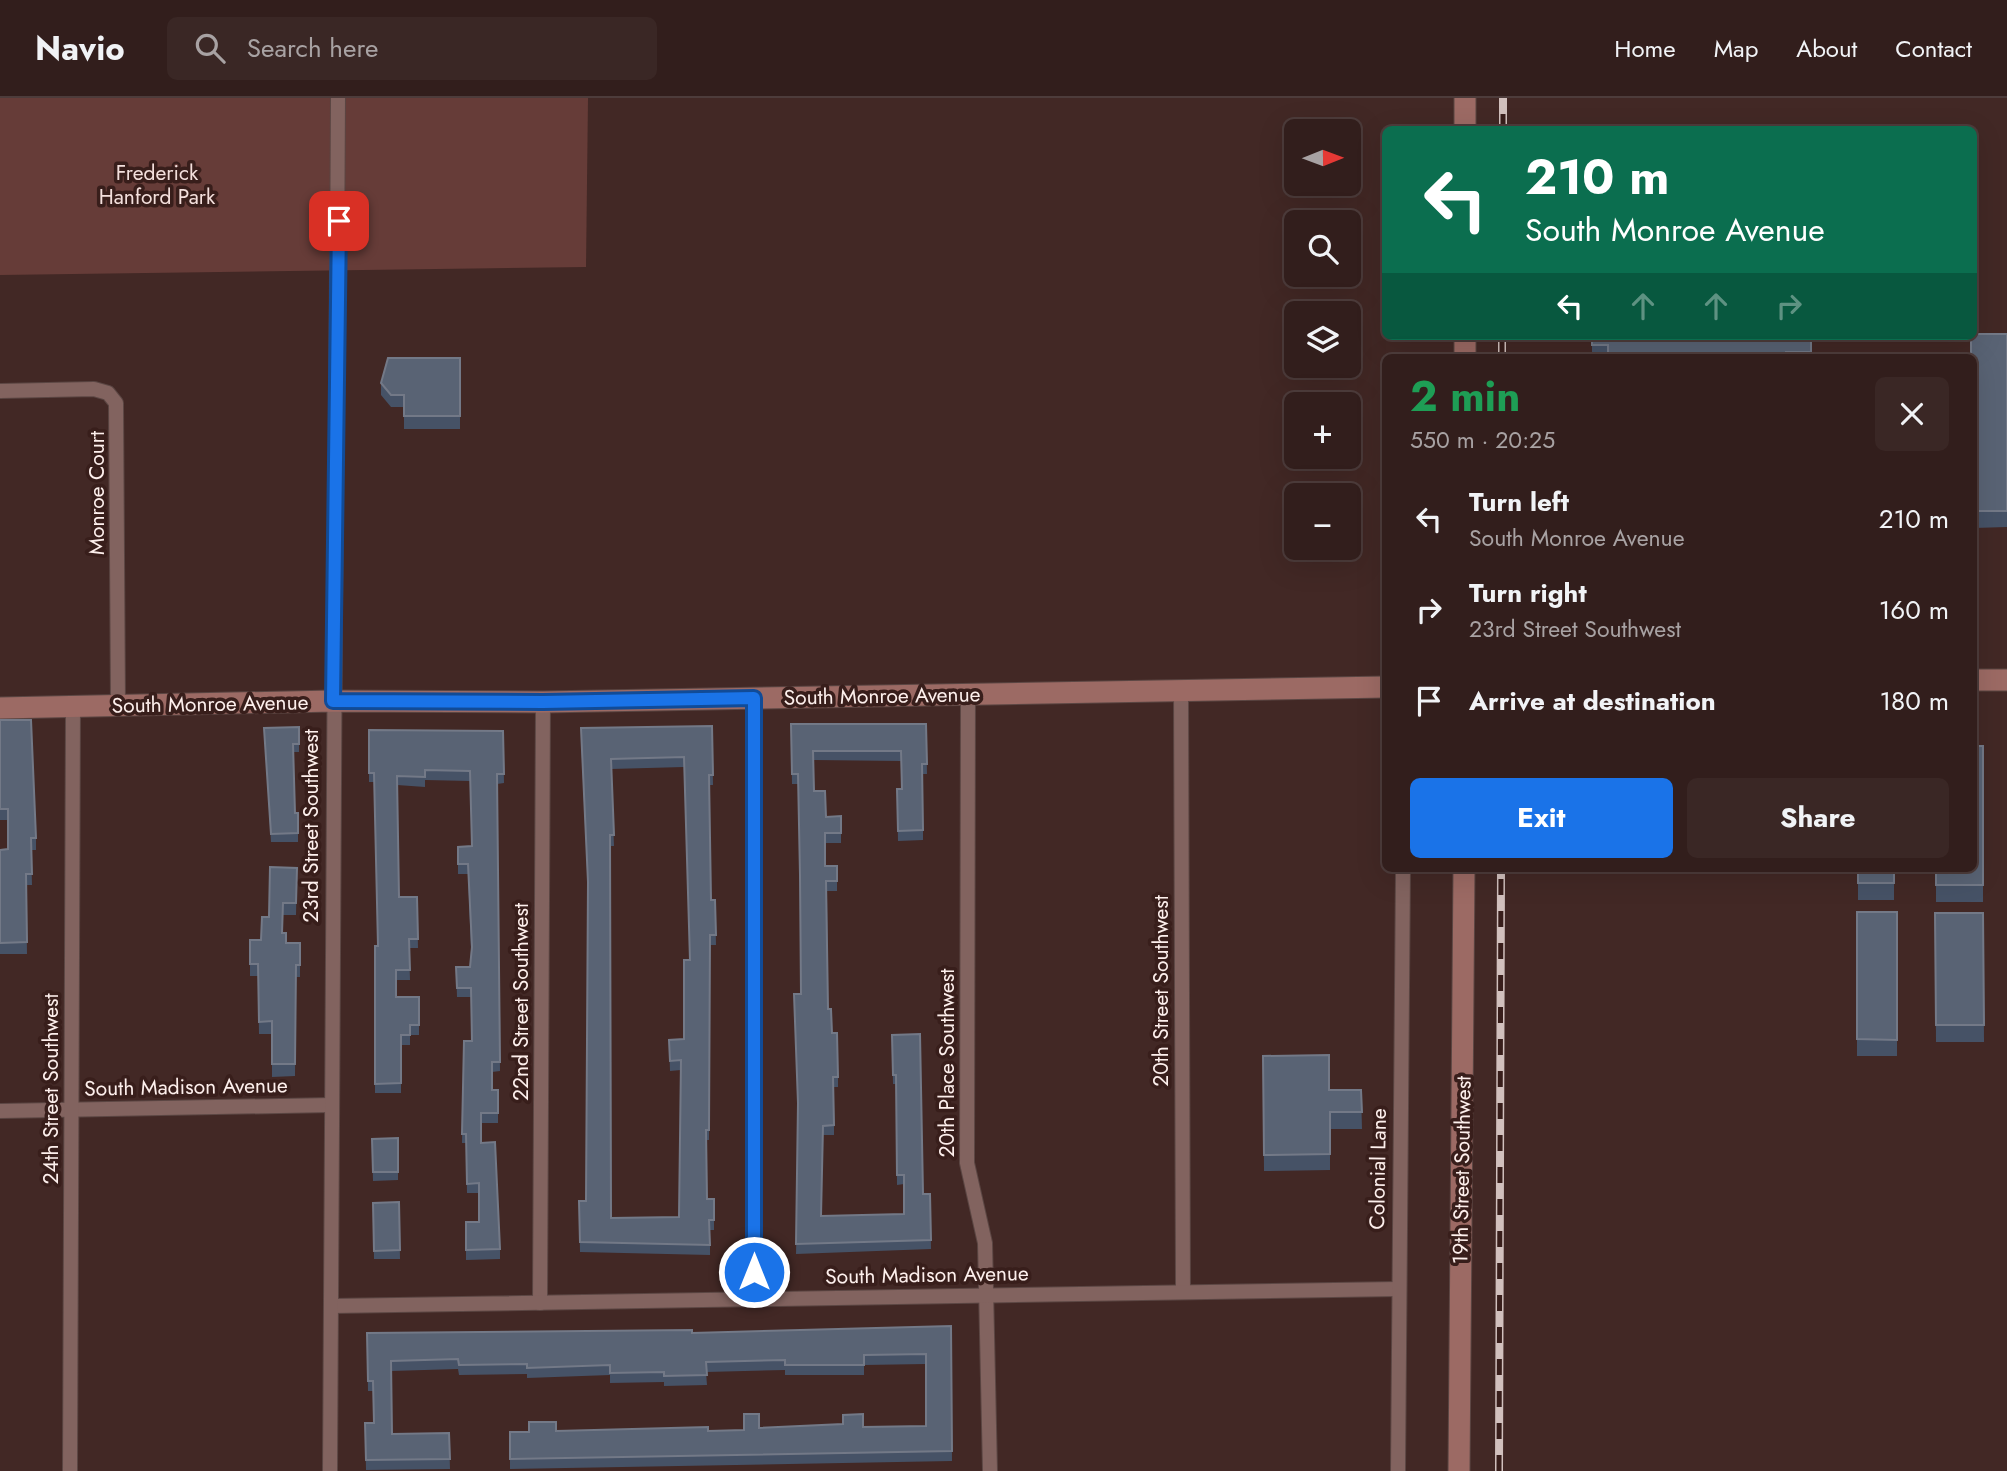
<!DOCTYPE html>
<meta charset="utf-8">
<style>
:root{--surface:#321e1c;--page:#3a2725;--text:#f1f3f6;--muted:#a8a2a3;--line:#4d3c3b;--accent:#1a73e8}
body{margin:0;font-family:Jost,sans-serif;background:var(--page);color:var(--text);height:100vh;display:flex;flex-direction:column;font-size:26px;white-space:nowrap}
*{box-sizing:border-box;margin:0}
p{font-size:23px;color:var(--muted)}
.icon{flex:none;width:38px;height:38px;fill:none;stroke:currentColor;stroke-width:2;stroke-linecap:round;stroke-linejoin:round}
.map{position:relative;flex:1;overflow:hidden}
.side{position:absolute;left:1382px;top:256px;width:595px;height:518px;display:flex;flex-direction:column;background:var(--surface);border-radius:10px;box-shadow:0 7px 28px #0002,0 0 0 2px var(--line)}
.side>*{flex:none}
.banner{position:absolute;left:1382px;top:28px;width:595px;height:214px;border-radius:10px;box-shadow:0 7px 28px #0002,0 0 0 2px var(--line);background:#0b6e4f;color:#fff;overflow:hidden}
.needle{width:46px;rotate:89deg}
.buttons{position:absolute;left:1284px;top:21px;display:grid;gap:14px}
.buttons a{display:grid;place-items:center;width:77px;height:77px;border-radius:10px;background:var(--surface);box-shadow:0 7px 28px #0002,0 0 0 2px var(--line);font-size:35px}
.pin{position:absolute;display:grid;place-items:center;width:60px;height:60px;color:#fff;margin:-30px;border-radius:14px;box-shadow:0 4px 10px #0006}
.me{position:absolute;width:77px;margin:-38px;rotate:0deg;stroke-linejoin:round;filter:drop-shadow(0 0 5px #0008)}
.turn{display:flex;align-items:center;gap:24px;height:147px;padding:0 28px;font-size:32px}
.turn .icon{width:91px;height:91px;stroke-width:2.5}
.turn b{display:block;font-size:49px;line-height:60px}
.lanes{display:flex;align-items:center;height:66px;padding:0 28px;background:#0003;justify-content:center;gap:35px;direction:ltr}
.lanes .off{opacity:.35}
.round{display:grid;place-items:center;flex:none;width:74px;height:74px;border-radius:10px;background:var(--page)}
.summary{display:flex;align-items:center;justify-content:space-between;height:119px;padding:0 28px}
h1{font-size:42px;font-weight:700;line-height:52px;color:#1e9e55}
.cta{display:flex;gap:14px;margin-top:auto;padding:14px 28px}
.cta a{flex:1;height:80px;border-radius:10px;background:var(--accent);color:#fff;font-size:28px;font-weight:700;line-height:80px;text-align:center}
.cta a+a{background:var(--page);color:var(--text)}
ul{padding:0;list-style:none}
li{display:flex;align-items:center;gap:21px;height:91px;padding:0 28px}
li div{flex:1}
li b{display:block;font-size:26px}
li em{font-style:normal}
header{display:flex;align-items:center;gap:42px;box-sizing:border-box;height:98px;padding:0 35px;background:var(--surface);border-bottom:2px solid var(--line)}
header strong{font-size:33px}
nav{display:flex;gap:38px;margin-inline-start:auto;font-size:24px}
.search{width:490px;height:63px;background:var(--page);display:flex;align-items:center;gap:18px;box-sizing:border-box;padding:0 24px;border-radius:10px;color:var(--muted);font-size:26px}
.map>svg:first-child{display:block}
.green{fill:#663c38}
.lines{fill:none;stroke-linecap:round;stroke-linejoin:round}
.street-casing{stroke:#5b4643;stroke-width:16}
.secondary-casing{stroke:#5b4643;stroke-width:23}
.street{stroke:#82635f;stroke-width:14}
.secondary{stroke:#9c6a64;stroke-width:21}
.rail-casing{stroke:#d1c0bd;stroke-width:8}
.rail{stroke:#381e1b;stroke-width:5;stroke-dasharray:16;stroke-linecap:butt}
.wall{fill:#465266;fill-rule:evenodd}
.building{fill:#596374;stroke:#737987;stroke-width:2;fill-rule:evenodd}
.route-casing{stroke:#114b97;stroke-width:18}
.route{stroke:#1a73e8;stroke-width:12}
.labels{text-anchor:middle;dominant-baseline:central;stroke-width:7;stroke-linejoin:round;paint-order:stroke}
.park-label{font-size:21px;fill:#f3dfdc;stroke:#381e1b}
.street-label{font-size:21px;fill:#fdefec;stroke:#381e1b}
</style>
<header>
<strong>Navio</strong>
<div class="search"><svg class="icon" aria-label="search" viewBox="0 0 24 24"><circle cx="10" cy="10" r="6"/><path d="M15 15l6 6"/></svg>Search here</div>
<nav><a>Home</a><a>Map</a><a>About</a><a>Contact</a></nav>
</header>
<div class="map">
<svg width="2007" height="1373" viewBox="0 0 2007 1373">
<rect width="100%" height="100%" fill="#422825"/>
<polygon class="green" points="0,0 588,0 586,169 0,177"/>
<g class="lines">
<g class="street-casing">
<g id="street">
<polyline points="0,293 94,291 108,295 116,305 118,607"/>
<polyline points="1181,592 1183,1194"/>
<polyline points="968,596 967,1065 985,1145 990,1373"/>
<polyline points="0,1013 332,1007"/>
<polyline points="754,1201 755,600"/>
<polyline points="540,1205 543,604"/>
<polyline points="331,1208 1398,1191"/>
<polyline points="70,1373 73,608"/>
<polyline points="330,1373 338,0"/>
<polyline points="1398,1373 1403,770"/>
</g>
</g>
<g class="secondary-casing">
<g id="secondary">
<polyline points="1465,0 1465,32"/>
<polyline points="1465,238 1465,259"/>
<polyline points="1974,582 2007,582"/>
<polyline points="0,610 333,603 543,604 1386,589"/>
<polyline points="1459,1373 1464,770"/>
</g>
</g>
<use href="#street" class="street"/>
<use href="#secondary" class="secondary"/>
<g class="rail-casing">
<g id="rail">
<polyline points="1503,32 1503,0"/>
<polyline points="1502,259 1502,238"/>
<polyline points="1499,1373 1501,770"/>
</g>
</g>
<use href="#rail" class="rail"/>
</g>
<g class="wall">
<polygon points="2007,236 2007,429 1974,430 1974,259"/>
<rect x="1592" y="238" width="219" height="21"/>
<polygon points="460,260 460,331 404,331 404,309 391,309 381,297 381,285"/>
<polygon points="0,622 36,740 36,752 31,752 32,787 26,787 27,856 0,856 0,752 8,751 8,722 0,722"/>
<polygon points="791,626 926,626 927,676 923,676 923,742 898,743 897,691 902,691 901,663 813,662 814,693 826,719 841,718 841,745 825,745 825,768 837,768 837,793 827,793 828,911 838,979 838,989 834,989 834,1037 823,1037 821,1118 904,1116 904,1086 897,1087 896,986 893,986 892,937 923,1096 930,1096 931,1151 796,1156 801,896 800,787 798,686 792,686"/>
<path d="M712 628 713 687H709L711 802H715L716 847H710L709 1042H706L707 1101H714V1132H710V1157L580 1154 579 1103H586L588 793 581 640ZM684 669 690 862 684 941 669 942 670 973 681 972 679 1119 611 1120 610 748H614L611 671Z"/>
<polygon points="299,629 299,654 293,654 295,715 298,715 298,744 271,744 264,630"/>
<polygon points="369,632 503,633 504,685 497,686 500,973 492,974 492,992 498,992 498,1025 481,1025 481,1045 500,1151 500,1161 466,1162 466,1124 479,1124 479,1095 467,1095 466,1045 462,1045 464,943 471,943 471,899 457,899 456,869 470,869 471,852 468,776 458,776 458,758 472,748 470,683 425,682 425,689 397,687 399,799 417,799 418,850 409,850 410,882 396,882 396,899 419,899 419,937 410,937 410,947 401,947 401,995 375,995 375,848 378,848 374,684 369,684"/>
<polygon points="1983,648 1983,804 1936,804 1936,770"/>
<polygon points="297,770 296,817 283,817 283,835 286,845 300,845 300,879 296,879 295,978 272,979 272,936 259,936 258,878 250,878 250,866 261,842 269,819"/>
<rect x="1858" y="770" width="36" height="32"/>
<rect x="1857" y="814" width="40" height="144"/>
<polygon points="1935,815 1983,815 1984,944 1936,944"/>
<polygon points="1263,958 1329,992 1361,992 1362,1031 1330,1031 1330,1072 1264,1073"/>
<polygon points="398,1040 398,1082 373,1083 372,1041"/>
<polygon points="399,1104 400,1161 374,1161 373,1105"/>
<polygon points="951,1228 952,1363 510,1371 510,1334 708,1333 744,1332 759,1330 926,1328 926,1266 864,1267 864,1277 785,1277 785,1272 706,1274 707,1287 664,1288 664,1284 610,1285 610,1277 527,1280 527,1276 459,1277 458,1271 391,1273 392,1336 449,1335 450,1371 366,1372 365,1325 374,1325 373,1293 368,1293 367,1235 692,1235"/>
</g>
<g class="building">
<polygon points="1974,236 2007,236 2007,413 1974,413 1974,259 1971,259 1971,238 1974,238"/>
<polygon points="1592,238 1811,238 1811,254 1786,254 1786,259 1608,259 1608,247 1592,247"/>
<polygon points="388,260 460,260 460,318 404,318 404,297 391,297 381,285"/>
<polygon points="0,622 31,622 36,740 31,740 32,776 26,776 27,844 0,845 0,752 8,751 8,711 0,711"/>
<polygon points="791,626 926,626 927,666 922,666 923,732 898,733 897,691 902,691 901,653 813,653 814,693 825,693 826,719 841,718 841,735 825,735 825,768 837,768 837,783 826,783 828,911 831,911 832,935 837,935 838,979 833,979 834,1027 823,1028 821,1118 904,1116 904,1077 897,1077 896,977 893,977 892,937 920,936 923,1096 930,1096 931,1142 796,1146 798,1005 794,896 801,896 800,777 798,676 792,676"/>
<path d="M712 628 713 677H709L711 802H715L716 837H710L709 1032H706L707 1101H714V1122H709L710 1147 580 1144 579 1103H586L588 784 581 630ZM684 659 690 862H684V941L669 942 670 963 681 962 679 1119 611 1120 610 737H614L611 661Z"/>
<polygon points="299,629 299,646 293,646 295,715 298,715 298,735 271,736 264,630"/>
<polygon points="369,632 503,633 504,676 497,676 500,964 492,964 492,992 498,992 498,1015 481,1015 481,1045 495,1044 500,1151 466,1152 466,1124 479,1124 479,1085 467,1086 466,1036 462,1036 464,943 472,943 471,890 457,890 456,869 470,869 472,849 468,766 458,766 458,749 472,748 470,673 425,672 425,679 397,678 399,799 417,799 418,841 409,841 410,872 396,872 396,899 419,899 419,927 410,927 410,937 401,937 401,985 375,986 375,848 378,848 374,675 369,675"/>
<polygon points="1974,648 1983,648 1983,787 1936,787 1936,770 1974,770"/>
<polygon points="270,769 297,770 296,805 283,805 282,835 286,835 286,845 300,845 300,867 296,867 295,966 272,966 272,923 259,924 258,866 250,866 250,842 261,842 262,819 269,819"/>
<rect x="1858" y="770" width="36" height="15"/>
<polygon points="1857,814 1897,814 1897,942 1857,941"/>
<polygon points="1935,815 1983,815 1984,927 1936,927"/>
<polygon points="1329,957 1329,992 1361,992 1362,1014 1330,1014 1330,1056 1264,1057 1263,958"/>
<polygon points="398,1040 398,1074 373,1074 372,1041"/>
<polygon points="399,1104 400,1152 374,1153 373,1105"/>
<polygon points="951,1228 952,1353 510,1361 510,1334 529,1334 529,1324 556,1324 556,1333 708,1329 708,1333 744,1332 744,1316 759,1316 759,1330 843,1326 843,1317 863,1316 863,1329 926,1328 926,1256 864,1257 864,1267 785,1267 785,1262 706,1264 707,1277 664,1278 664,1274 610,1275 610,1267 527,1270 527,1266 459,1267 458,1261 391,1263 392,1336 449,1335 450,1361 366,1362 365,1325 374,1325 373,1283 368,1283 367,1235 692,1232 692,1235"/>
</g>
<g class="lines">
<g class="route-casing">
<polyline id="route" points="339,123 333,603 543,604 754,600 754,1174"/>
</g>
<use href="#route" class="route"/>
</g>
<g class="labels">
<g class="park-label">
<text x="157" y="75">Frederick<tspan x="157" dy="24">Hanford Park</tspan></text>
</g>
<g class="street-label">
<text transform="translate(97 395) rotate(-90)">Monroe Court</text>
<text transform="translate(882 598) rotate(-1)">South Monroe Avenue</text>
<text transform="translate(210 606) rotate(-1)">South Monroe Avenue</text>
<text transform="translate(311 728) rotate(-90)">23rd Street Southwest</text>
<text transform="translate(1161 893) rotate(-90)">20th Street Southwest</text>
<text transform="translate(521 904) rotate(-90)">22nd Street Southwest</text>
<text transform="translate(947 965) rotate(-90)">20th Place Southwest</text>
<text transform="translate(186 989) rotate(-1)">South Madison Avenue</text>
<text transform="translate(51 991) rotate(-90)">24th Street Southwest</text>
<text transform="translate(1378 1071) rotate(-89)">Colonial Lane</text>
<text transform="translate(1462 1072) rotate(-89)">19th Street Southwest</text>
<text transform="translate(927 1177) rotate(-1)">South Madison Avenue</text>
</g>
</g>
</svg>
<div class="buttons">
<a><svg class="needle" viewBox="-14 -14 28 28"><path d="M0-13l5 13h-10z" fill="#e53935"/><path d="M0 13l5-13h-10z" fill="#a8a2a3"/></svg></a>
<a><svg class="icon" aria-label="search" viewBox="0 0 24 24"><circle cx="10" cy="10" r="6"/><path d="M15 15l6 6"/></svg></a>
<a><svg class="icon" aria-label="layers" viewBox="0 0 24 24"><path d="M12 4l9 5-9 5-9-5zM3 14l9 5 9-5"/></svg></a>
<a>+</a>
<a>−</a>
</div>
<div class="pin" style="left:339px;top:123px;background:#d93025"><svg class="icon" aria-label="arrive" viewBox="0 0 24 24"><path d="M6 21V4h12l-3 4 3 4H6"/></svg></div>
<svg class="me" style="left:754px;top:1174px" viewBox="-20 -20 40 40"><circle r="17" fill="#1a73e8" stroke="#fff" stroke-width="3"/><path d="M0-11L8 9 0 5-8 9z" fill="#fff"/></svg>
<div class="banner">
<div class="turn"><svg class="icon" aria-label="left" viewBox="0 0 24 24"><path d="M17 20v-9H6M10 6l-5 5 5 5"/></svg><div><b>210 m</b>South Monroe Avenue</div></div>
<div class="lanes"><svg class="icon" aria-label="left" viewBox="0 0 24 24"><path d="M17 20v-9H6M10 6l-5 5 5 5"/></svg><svg class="icon off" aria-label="ahead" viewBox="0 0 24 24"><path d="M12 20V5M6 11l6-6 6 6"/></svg><svg class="icon off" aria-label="ahead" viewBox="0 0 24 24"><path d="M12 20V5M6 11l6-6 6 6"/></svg><svg class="icon off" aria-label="right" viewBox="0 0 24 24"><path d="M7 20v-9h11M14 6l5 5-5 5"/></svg></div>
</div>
<section class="side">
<div class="summary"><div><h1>2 min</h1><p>550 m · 20:25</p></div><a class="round"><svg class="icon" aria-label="close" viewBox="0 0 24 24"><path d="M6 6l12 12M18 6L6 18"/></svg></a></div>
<ul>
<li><svg class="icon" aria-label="left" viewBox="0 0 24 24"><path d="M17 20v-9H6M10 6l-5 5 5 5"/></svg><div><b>Turn left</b><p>South Monroe Avenue</p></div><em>210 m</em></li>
<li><svg class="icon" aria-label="right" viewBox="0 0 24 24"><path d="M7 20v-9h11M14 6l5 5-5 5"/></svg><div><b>Turn right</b><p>23rd Street Southwest</p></div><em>160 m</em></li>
<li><svg class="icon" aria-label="arrive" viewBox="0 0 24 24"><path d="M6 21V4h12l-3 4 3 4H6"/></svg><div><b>Arrive at destination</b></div><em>180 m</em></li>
</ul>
<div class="cta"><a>Exit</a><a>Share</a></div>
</section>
</div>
